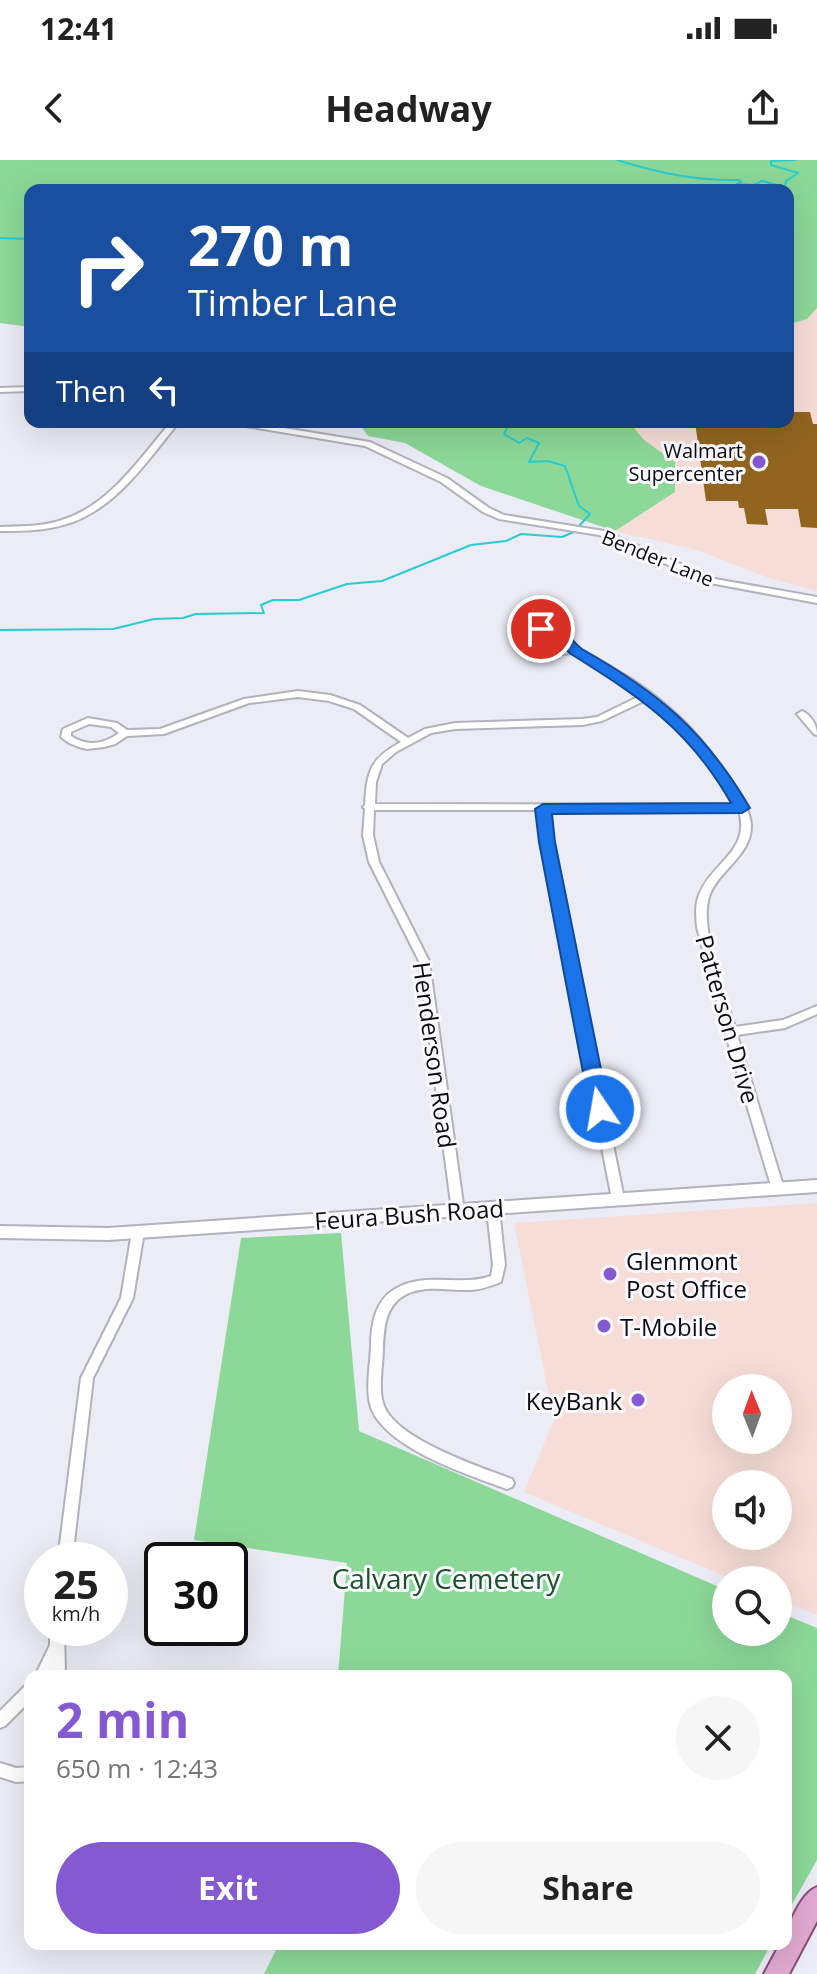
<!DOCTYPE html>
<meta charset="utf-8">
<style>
:root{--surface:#fff;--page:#f6f6f6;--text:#222;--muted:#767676;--accent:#8559d2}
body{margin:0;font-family:"Open Sans",sans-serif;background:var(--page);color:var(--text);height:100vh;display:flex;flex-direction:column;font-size:30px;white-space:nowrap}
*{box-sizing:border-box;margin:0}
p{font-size:26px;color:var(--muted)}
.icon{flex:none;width:44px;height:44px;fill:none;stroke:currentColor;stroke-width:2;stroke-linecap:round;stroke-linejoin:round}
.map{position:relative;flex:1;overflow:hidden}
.sheet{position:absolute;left:24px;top:1510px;width:768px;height:280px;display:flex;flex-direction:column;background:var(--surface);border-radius:16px;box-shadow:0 8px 32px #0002}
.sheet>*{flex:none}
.hud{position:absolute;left:24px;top:24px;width:770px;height:244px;border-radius:16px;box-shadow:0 8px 32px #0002;background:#1a4fa0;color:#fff;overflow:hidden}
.needle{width:52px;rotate:359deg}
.fabs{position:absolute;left:712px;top:1214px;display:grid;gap:16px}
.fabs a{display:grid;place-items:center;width:80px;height:80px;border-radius:50%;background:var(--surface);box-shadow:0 8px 32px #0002;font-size:40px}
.speed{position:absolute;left:24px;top:1382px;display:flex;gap:16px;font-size:40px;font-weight:700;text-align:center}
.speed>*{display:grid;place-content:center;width:104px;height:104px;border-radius:50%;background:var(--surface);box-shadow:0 8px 32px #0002;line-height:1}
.speed small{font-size:20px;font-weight:400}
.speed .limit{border:4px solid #111;border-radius:12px;background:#fff;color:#111}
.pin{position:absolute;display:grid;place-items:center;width:68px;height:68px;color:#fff;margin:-34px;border:4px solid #fff;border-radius:50%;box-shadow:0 2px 8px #0007}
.me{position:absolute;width:88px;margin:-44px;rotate:348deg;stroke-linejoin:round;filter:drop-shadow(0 0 6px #0008)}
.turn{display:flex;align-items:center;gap:28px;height:168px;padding:0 32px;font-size:36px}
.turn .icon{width:104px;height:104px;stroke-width:2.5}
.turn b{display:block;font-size:56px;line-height:68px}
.then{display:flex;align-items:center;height:76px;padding:0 32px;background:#0003;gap:16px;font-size:30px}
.round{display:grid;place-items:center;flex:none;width:84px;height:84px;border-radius:42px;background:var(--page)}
.overview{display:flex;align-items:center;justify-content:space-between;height:136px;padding:0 32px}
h1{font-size:48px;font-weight:700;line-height:60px;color:var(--accent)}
.cta{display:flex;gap:16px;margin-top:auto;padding:16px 32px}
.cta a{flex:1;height:92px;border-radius:48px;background:var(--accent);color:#fff;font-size:32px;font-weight:700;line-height:92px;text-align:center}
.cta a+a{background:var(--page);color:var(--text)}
.status{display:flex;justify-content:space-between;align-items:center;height:56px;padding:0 40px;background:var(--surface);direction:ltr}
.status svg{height:22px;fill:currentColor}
header{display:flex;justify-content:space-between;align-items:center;height:104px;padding:0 32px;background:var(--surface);font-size:36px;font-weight:700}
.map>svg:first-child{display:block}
.commercial{fill:#f7ddd7;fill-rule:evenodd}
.green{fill:#8cd898}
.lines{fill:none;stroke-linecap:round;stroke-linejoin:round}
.stream{stroke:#28cdd0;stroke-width:2}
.building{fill:#916520}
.minor-casing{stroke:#b1b2bb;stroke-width:4}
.secondary-casing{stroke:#b1b2bb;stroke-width:4}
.primary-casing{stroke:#894c7a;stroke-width:4}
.minor{fill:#fff;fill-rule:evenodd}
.secondary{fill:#fff;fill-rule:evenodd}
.primary{fill:#e1a9d1;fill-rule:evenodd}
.route{fill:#1a73e8;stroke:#114b97;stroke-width:2}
.poi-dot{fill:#8559d2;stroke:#fafafe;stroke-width:3}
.labels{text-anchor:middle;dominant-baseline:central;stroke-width:6;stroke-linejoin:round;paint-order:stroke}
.far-poi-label{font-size:20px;fill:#0c0c0f;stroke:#fafafe;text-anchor:end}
.far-street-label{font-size:20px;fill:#0c0c0f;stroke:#fafafe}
.street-label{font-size:24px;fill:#0c0c0f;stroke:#fafafe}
.poi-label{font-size:24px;fill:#0c0c0f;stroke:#fafafe;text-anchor:start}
.near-park-label{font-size:28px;fill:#1a5328;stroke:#fafafe}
</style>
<div class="status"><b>12:41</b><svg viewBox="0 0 49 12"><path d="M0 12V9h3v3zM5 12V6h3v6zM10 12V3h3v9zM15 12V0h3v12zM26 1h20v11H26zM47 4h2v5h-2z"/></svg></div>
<header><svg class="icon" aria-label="back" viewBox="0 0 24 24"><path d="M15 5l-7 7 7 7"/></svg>Headway<svg class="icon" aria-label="share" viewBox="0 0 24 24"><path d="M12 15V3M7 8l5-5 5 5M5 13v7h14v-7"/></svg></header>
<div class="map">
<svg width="817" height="1814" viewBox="0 0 817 1814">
<rect width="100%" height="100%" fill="#ebecf5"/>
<g class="commercial">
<polygon points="817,148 817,431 769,418 697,390 615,371 675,332 675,302 644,280 629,262 788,262 788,165 807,159"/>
<path d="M817 1043V1455L778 1439V1420H734L524 1332 554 1260 514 1063ZM726 1228H778V1280H726ZM726 1324H778V1376H726Z"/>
</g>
<g class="green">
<polygon points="0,0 817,0 817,148 807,159 788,165 788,30 30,30 30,167 0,163"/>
<polygon points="358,262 629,262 644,280 675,302 675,332 615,371 481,326 405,283 368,276"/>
<polygon points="341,1073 359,1271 726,1430 726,1472 778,1472 778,1452 817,1468 817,1700 786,1755 786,1516 338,1516 347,1403 194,1380 241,1078"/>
<polygon points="279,1784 771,1784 755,1814 264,1814"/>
</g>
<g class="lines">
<g class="stream">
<path d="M617 0C659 13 696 21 739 20L741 22 737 24 754 25"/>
<polyline points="744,30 762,21 785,27 786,21 798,13 771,5 771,1 795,0"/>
<polyline points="0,78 30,79"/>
<polyline points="510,262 504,274 519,283 527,278 539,283 529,302 548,301 565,306 579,346 590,354 579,366"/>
<polyline points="0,470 113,469 154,459 183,458 196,454 264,453 261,445 273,440 299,440 347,424 382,421 471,385 506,381 521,374 562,377 576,371"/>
</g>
</g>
<polygon class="building" points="788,252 810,252 813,264 817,264 817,368 801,367 798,349 765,349 768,365 747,364 744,348 739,348 738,341 706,341 695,262 788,262"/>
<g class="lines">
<g class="minor-casing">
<g id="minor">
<polygon points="30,227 30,231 0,232 0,228"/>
<path d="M171 262H179C147 301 114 352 63 365 42 371 21 371 0 371V367C21 366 42 367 62 360 110 345 139 299 171 262Z"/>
<polygon points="229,262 247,262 370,282 447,318 489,348 504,355 604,371 715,419 817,437 817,443 710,423 599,375 499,359 483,352 441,322 365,286 233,264"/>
<path d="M541 466C548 468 558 470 564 474 569 477 571 484 576 488 580 491 587 494 592 496 606 504 620 512 634 521 649 531 664 543 677 555 698 574 750 637 751 665 752 696 717 711 709 737 699 767 725 836 735 867L783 860 817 846V854L785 868 737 875 784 1029 782 1032H774L772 1029 725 872 697 767C696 756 695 745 699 735 711 703 751 691 739 651H548L552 682 624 1039 622 1042H614L612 1039 542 682 538 650H374L373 675 379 702 429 801 464 1051 462 1054H454L452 1051 419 801 369 702 363 675 365 649 363 647 365 645C367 611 370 599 401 582L354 549 329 541 298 537 249 543 164 574 127 576 115 584 104 587 87 589 79 587 69 583 61 577 63 569 88 558 117 563 127 570 160 569 244 539 298 531 330 535 360 545 408 578 425 569 455 563 582 559 597 557 642 535 615 517 572 493 548 495 525 490 518 479C522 468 530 467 541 466ZM532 472C547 471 558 477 567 488L548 489 531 486 526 479 528 475ZM648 539C673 560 692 582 712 608 720 620 729 632 736 645L375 644 376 622 382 604 396 592 431 573 455 569 582 565 602 561ZM89 564 111 567 119 573C104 584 87 587 71 576V572Z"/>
<path d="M802 551C811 555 817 565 817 575L814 574 797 554Z"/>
<path d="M493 1044 497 1046 499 1049 505 1105 501 1122C491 1126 482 1129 472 1130 450 1131 425 1124 405 1135 385 1146 384 1168 383 1188 383 1206 378 1226 383 1243 392 1278 480 1307 512 1319L514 1323 512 1327 507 1329C469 1315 381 1287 370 1244 366 1226 370 1206 371 1188 371 1167 374 1141 395 1129 426 1111 460 1127 491 1116L493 1105 487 1049 489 1046Z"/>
<polygon points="138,1067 142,1069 144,1072 133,1138 93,1218 72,1400 58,1400 81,1218 121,1138 132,1072 134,1069"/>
<polygon points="50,1468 64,1468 65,1516 51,1516 51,1513 49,1516 35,1516 50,1485"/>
<polygon points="30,1524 30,1541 5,1566 0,1568 0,1551 25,1526"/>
<polygon points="0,1603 16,1608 30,1607 30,1621 16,1622 0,1617"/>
</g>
</g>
<g class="secondary-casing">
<polygon id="secondary" points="817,1020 817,1032 108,1080 0,1078 0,1066 108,1068"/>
</g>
<g class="primary-casing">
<path id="primary" d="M817 1727V1761L789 1814H764L780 1784H786C786 1767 801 1733 817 1727Z"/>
</g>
<use href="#minor" class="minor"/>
<use href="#secondary" class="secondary"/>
<use href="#primary" class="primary"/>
</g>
<path class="route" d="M541 465C550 467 562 470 569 476 574 481 576 485 582 489 659 533 704 570 750 648L742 653 552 654 555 682 609 949 600 956 590 949 539 682 535 649 543 644 731 643C689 569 641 538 571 494 566 491 563 486 558 481 553 476 543 474 536 472L534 469Z"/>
<g class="poi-dot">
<circle cx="759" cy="302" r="8"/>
<circle cx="610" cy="1114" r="8"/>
<circle cx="604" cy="1166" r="8"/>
<circle cx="638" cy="1240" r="8"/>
</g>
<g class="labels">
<g class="far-poi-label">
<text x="743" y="290">Walmart<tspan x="743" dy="23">Supercenter</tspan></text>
</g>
<g class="far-street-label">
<text transform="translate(658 398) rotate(22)">Bender Lane</text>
</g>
<g class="street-label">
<text transform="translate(728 859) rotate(74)">Patterson Drive</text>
<text transform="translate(435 895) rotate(82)">Henderson Road</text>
<text transform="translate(409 1054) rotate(-4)">Feura Bush Road</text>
</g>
<g class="poi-label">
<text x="626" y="1100">Glenmont<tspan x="626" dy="28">Post Office</tspan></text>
<text x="620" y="1166">T-Mobile</text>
<text x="622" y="1240" text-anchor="end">KeyBank</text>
</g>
<g class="near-park-label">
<text x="446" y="1418">Calvary Cemetery</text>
</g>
</g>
</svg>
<div class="fabs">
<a><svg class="needle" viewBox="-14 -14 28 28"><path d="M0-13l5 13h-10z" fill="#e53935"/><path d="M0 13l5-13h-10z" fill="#767676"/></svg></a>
<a><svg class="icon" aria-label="sound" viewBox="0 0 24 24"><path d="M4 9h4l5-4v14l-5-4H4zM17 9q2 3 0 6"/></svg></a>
<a><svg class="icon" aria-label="search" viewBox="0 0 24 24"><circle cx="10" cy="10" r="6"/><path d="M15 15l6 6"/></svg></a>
</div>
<div class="speed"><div>25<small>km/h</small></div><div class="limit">30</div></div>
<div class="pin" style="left:541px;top:469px;background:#d93025"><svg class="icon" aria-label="arrive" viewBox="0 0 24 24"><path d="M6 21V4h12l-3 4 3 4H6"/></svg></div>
<svg class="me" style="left:600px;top:949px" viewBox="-20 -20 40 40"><circle r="17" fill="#1a73e8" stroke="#fff" stroke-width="3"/><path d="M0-11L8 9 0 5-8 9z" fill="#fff"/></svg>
<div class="hud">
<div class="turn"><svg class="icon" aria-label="right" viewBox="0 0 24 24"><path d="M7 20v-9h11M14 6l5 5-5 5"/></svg><div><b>270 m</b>Timber Lane</div></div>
<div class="then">Then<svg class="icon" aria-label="left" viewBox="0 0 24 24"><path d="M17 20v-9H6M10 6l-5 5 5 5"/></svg></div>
</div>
<section class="sheet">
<div class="overview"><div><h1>2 min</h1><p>650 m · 12:43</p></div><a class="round"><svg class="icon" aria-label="close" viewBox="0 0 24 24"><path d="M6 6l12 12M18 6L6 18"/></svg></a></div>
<div class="cta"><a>Exit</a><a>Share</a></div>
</section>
</div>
